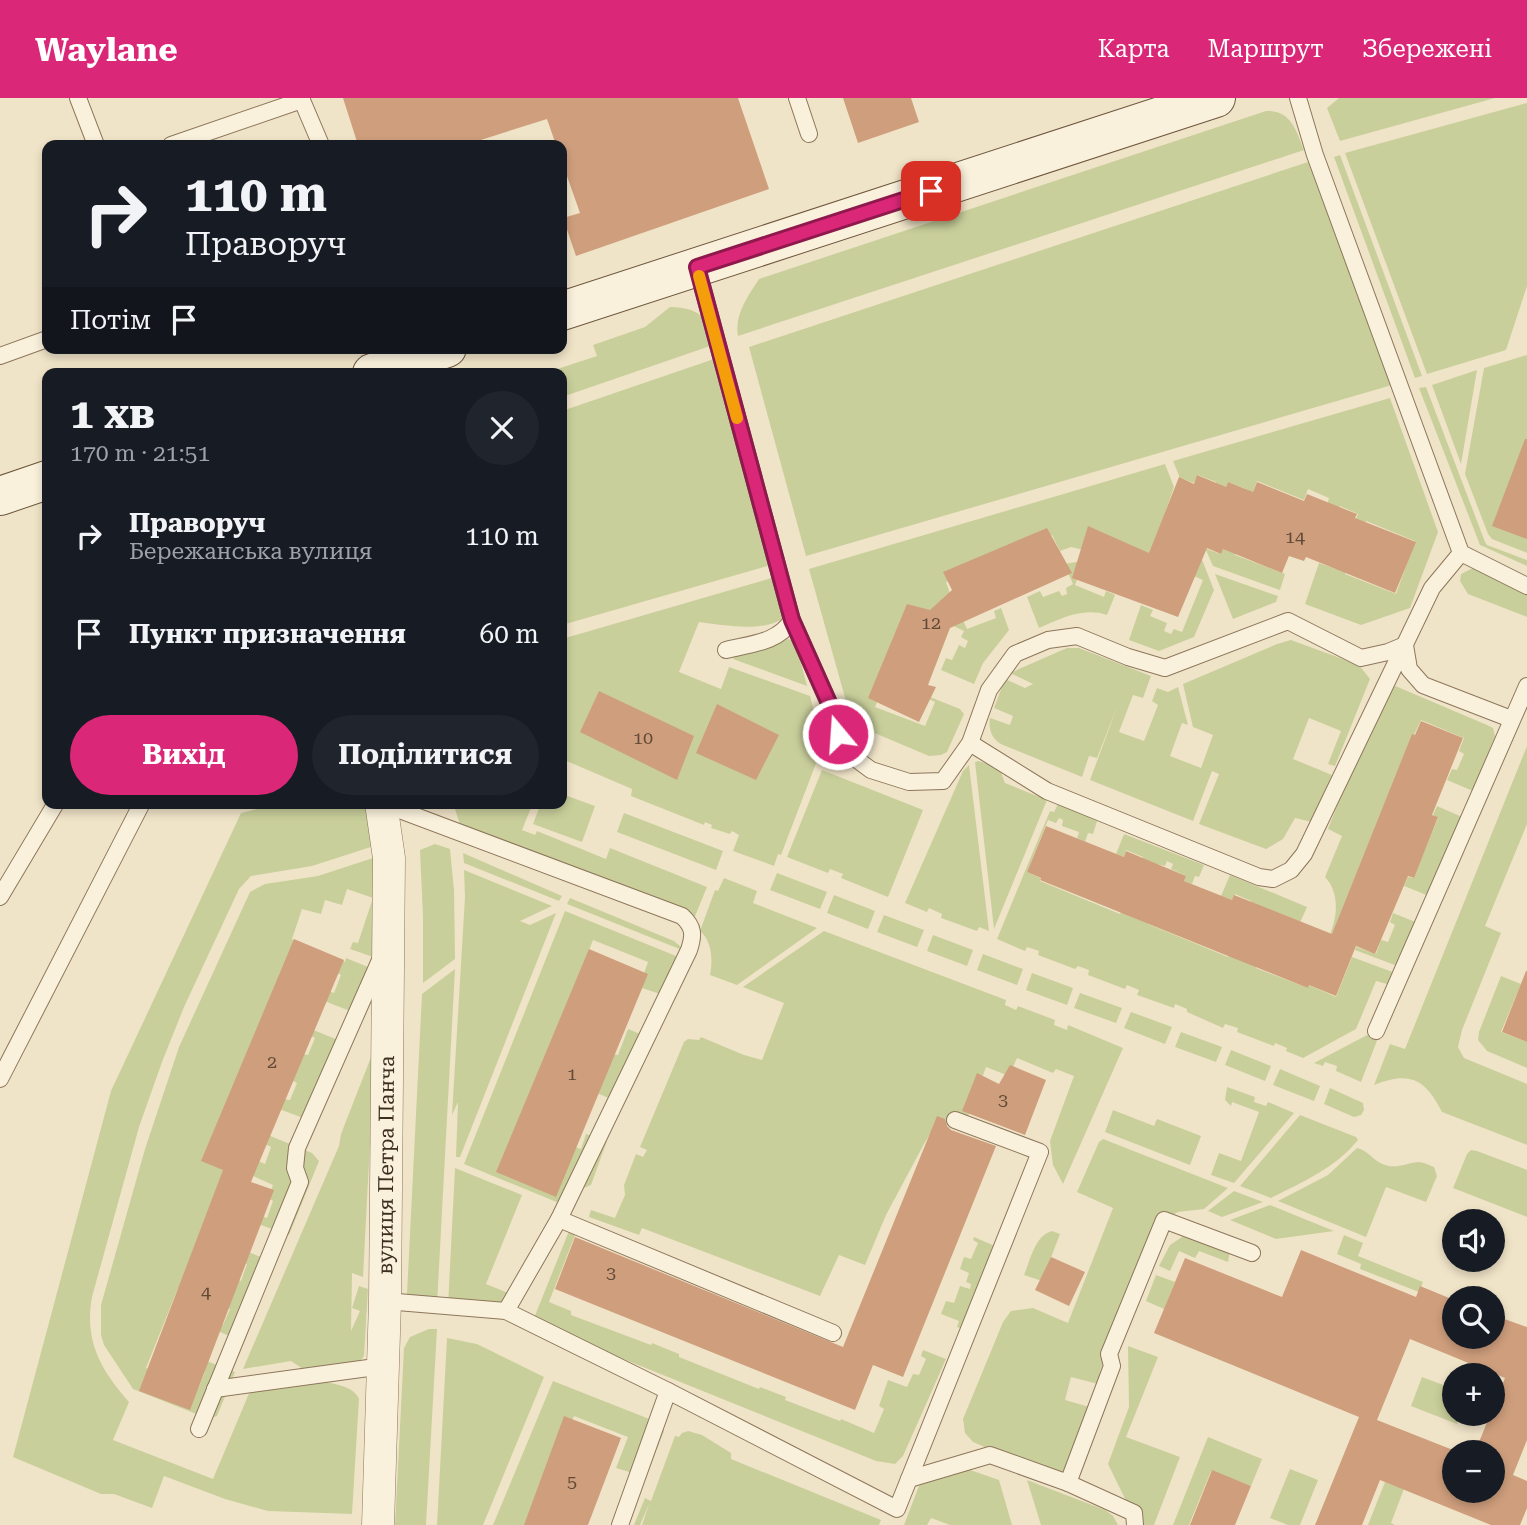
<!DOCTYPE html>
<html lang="uk">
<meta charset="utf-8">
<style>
:root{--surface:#171b24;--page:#20242c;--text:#f1f3f6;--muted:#9ea1a6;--accent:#db2777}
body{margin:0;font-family:"Roboto Serif",serif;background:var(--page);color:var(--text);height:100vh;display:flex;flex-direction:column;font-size:26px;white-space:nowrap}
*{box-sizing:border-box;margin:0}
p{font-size:23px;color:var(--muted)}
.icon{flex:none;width:38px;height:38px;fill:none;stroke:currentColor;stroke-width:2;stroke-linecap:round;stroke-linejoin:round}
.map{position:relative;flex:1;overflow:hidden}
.drawer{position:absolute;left:42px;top:270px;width:525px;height:441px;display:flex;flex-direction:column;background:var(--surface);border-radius:14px;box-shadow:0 4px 10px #0003}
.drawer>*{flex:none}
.top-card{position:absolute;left:42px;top:42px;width:525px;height:214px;border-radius:14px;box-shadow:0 4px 10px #0003;background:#171b24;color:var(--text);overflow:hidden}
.tools{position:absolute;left:1442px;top:1111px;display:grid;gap:14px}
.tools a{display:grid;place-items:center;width:63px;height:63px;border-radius:50%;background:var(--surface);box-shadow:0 4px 10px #0003;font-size:35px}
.pin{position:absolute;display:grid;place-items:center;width:60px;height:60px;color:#fff;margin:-30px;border-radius:14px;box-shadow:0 4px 10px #0006}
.me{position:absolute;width:77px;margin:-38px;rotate:342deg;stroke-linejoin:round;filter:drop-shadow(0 0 5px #0008)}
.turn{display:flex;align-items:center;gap:24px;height:147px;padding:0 28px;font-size:32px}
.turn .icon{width:91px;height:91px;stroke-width:2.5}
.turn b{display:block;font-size:49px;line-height:60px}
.then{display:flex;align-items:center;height:66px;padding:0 28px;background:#0003;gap:14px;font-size:26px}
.round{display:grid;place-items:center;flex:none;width:74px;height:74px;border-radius:37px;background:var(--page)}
.summary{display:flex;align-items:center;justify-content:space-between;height:119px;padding:0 28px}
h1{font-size:42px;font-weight:700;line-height:52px}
.action{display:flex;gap:14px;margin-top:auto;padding:14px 28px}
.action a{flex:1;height:80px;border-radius:42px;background:var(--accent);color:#fff;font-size:28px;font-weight:700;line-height:80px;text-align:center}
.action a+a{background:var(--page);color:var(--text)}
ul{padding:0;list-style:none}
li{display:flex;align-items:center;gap:21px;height:98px;padding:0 28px}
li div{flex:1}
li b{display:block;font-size:26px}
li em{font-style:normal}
header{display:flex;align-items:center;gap:42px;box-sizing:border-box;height:98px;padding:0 35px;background:var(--accent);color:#fff}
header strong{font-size:33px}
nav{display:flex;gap:38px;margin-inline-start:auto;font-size:24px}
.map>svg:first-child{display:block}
.green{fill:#c9cf9b}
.building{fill:#cf9f7d;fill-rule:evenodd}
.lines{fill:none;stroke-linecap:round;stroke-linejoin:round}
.lane-casing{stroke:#8d765c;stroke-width:18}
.street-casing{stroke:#8d765c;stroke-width:33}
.secondary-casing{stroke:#6f573f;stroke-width:40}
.lane{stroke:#faf1dc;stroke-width:16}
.street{stroke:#faf1dc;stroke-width:32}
.secondary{stroke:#faf1dc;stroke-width:38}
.route-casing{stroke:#8e194d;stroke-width:18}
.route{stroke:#db2777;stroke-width:12}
.slow{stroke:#f59e0b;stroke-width:12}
.labels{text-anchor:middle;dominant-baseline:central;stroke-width:7;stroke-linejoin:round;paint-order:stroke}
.number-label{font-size:18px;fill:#624a37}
.street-label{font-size:21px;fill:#3d2e20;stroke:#f7eed8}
</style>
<header>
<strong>Waylane</strong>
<nav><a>Карта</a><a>Маршрут</a><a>Збережені</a></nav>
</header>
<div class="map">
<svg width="1527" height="1427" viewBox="0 0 1527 1427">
<rect width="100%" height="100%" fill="#f0e4c8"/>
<g class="green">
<polygon points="1339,0 1495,0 1340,43 1327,10"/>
<polygon points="1527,5 1527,188 1506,252 1427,276 1345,55"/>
<path d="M1266 13C1291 12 1296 32 1304 52L738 238C734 217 748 198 759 181Z"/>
<polygon points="1340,57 1422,278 1415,280 1334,59"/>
<polygon points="1308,64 1392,287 806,458 749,249"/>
<path d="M670 209C702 210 705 220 719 245L562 299V275H545L597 258 593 247 645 229Z"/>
<polygon points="1527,257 1527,455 1492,441 1488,436 1465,376 1484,270"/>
<polygon points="714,261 771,467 562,527 562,313"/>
<polygon points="1477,272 1461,366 1432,287"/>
<polygon points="1426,289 1485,444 1487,447 1527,462 1527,468 1480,447 1419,290"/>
<polygon points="1390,300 1438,434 1410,510 1361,527 1305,506 1319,465 1336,471 1347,471 1345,476 1396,496 1415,443 1366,423 1365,426 1355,423 1358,416 1340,408 1336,415 1326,411 1329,400 1308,391 1304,402 1257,383 1251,399 1246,391 1228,384 1223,396 1213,392 1216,384 1198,377 1194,385 1180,380 1173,363"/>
<polygon points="1165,366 1174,389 1163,421 1193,439 1214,492 1194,539 1159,553 1129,542 1141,507 1153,512 1150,518 1167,525 1164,533 1171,536 1174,531 1182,534 1203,482 1189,476 1088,453 1071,449 1060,453 1052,437 946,484 951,498 887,581 875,609 925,628 935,604 929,601 930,599 960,611 964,616 947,654 941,657 929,658 858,628 851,621 809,471"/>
<polygon points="1226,445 1237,450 1235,457 1285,476 1280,492 1213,468 1205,450 1220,456"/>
<path d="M1076 464 1083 466 1075 487 1104 499 1106 493 1115 497 1107 517C1083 509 1060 521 1039 530L1027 499 1040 493 1043 499 1059 493 1062 498 1067 496 1066 490 1073 486 1064 466Z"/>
<polygon points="1473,470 1527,492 1527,519 1468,496 1460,483 1461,476"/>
<polygon points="1215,476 1278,498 1276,504 1233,521"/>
<path d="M775 479 785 519C765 535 723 527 699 524L679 574 721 591 729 569 810 598 823 647 781 757 778 756 774 768 733 753 739 737 732 733 730 736 711 730 712 727 705 724 704 727 631 698 632 691 562 661V541Z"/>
<polygon points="1001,510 1009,532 983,565 974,586 941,572 946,560 952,562 959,547 965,550 968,543 961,539 964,533 945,524 958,511 967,531 996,520 994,513"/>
<polygon points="789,541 796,545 807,588 733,561 735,554 744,545"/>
<path d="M1291 542 1359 567 1370 581 1335 668 1328 666 1341 633 1309 620 1293 661 1332 677 1312 724 1295 720 1283 741 1266 751 1199 726 1219 676 1212 673 1193 723 1090 682 1119 604 1097 660 1089 658 1082 679 1003 647C992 642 988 631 990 620L1010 627 1013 618 994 610 1005 581 1025 590 1033 586 1010 575 1067 550H1079L1151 578 1143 600 1133 597 1119 634 1144 643 1158 607 1152 603 1157 590 1168 594 1178 589 1188 627 1182 625 1170 658 1201 670 1213 637 1193 629 1183 586 1277 546Z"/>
<path d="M1386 584 1487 627 1493 630 1495 638 1473 693 1447 682 1452 671 1457 672 1464 656 1459 653 1464 640 1421 622 1414 637H1412L1337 824 1332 843 1328 841C1337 822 1341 796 1325 779L1342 738 1328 731Z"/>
<path d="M1527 648V726L1485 828 1501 835 1462 932 1458 949 1464 960 1527 986V1047L1442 1014C1425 980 1409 973 1374 987L1390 946 1405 951Z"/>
<polygon points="978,663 999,669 1005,685 1047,702 994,831 975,664"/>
<polygon points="969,667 989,833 979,829 977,833 941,820 942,816 929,810 927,814 905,805 963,673"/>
<polygon points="822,672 923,712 888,799 841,780 843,776 830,771 828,775 787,759"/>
<polygon points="562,696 595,708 582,744 533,726 541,705 562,705"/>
<path d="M282 705H366L374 748 312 768 251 778 239 791 184 909 162 964 139 1029 92 1199C84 1243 101 1272 129 1304L113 1342 213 1381 250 1293C261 1290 275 1283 287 1282 305 1281 353 1283 359 1301L352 1416 268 1413 225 1401 164 1378 152 1410 114 1396H101L13 1359 111 993 241 715Z"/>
<polygon points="453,705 533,705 522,732 535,737 537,733 606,761 610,750 707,789 691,828 462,733"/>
<polygon points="1058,706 1097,723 1093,736 1088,735 1085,744 1077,740 1079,734 1062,728 1063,722 1059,720 1056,725 1048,722 1027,774 1040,780 1040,783 1120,816 1122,812 1149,823 1148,826 1228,859 1230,856 1256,866 1256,870 1308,890 1309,887 1336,899 1352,859 1398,876 1394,888 1376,883 1356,931 1303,960 1286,953 1287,950 1275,945 1274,948 1237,934 1238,930 1225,926 1223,930 1187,914 1187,911 1175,906 1174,910 1137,897 1139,892 1127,887 1125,891 1088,877 1089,872 1078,868 1075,871 1038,857 1039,853 1027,849 1025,853 997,841 1050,713 1054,714"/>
<polygon points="1437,708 1462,719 1429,798 1404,788 1408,779 1413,780 1438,720 1433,717"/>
<polygon points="624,715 723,753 716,772 617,734"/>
<polygon points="1124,736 1204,767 1199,779 1195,778 1192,786 1184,783 1186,778 1171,771 1173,766 1167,763 1165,768 1157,766 1155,772 1141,766 1143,759 1126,752 1124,759 1116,756"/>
<polygon points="435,746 450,751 454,792 455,861 423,885 423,819 420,752"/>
<polygon points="463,755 562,798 559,803 464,765"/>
<polygon points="376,759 379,861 350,851 353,844 358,845 373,800 347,791 342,807 325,802 321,816 302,811 292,841 297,844 230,1069 182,1190 178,1190 146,1270 198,1291 205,1274 200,1270 204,1262 235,1274 217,1318 209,1321 133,1291 104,1247 101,1237 101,1207 145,1051 179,949 250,794 265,786 318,778"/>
<polygon points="464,772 552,808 520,823 530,827 556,815 460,1059 456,1059 458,1004 452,1017 465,799"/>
<polygon points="777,775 827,794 820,811 770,792"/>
<polygon points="1230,777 1307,809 1298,829 1249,809 1251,803 1235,796 1232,802 1221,798"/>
<path d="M724 780 757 793 753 805 817 830 737 887 710 877C713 862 712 843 700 833L715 792 718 793Z"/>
<polygon points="834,797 875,813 868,831 827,815"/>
<polygon points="570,800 674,843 687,854 567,806"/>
<polygon points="565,813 681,860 660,896 639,889 648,864 593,842 509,1054 575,1049 581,1051 586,1036 607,1043 591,1087 577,1093 559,1105 464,1066"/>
<polygon points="1393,815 1418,825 1400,869 1355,852 1356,849 1376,856 1381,842 1388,844 1395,827 1390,824"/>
<polygon points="884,817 924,832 917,849 877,834"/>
<polygon points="824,833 1006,902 1005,907 1016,912 1018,908 1055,922 1054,927 1067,932 1068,927 1123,950 1063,1086 1053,1067 1050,1043 1074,978 1056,971 1053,975 1017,960 1009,978 986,969 963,1032 945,1027 931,1034 924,1046 886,1117 865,1167 839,1157 820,1198 642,1130 639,1137 589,1119 591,1112 615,1120 625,1097 624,1087 636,1056 643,1059 647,1052 640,1049 684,944 688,941 699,942 701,939 744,957 762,962 784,905 743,889"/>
<polygon points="933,837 973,852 967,868 927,853"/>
<polygon points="983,856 1023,871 1017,887 977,872"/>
<polygon points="346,860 373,871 355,915 322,902 326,892 334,895 341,877 335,874 339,862 345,864"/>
<polygon points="455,871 437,1207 410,1201 407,1196 422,896"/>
<polygon points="1032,875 1073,890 1067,907 1026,892"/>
<polygon points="1501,878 1521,886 1501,934 1527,944 1527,970 1487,953 1478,942 1479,934"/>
<polygon points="1080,895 1122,910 1116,925 1074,910"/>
<polygon points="1131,914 1172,929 1165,946 1124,930"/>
<polygon points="311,931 343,944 306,1021 279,1011 283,1001 290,1002 297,985 291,982 302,956 308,957 315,940 309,937"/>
<polygon points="628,931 650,940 613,1002 597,995 612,956 618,957"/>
<polygon points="1181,934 1222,949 1216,964 1175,949"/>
<polygon points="1369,936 1378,940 1361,984 1336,973 1337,968 1325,964 1323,968 1314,965"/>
<polygon points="375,949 363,1179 352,1175 351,1233 360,1213 352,1210 359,1188 368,1191 364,1258 357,1267 336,1274 322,1274 303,1271 291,1263 243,1271 339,1048 341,1036"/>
<polygon points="1231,952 1271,968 1265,983 1225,967"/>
<polygon points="1280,971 1320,988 1314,1003 1273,987"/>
<polygon points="1227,989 1255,999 1254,1004 1266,1008 1268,1004 1294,1015 1234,1085 1211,1077 1219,1055 1241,1063 1259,1014 1232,1004 1231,1008 1225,1002"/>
<polygon points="1330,990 1363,1005 1364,1012 1361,1017 1354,1019 1324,1006"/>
<polygon points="1113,1012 1154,1028 1157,1021 1201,1038 1190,1067 1105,1034"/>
<path d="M1300 1017 1356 1039 1358 1042C1335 1070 1303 1084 1271 1100L1240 1088Z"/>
<polygon points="268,1037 312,1055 319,1063 289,1137 258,1126 262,1118 267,1120 273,1103 268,1100 273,1087 253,1078 258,1063 265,1066 271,1049 265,1046"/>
<path d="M1103 1041 1228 1090 1204 1111 1178 1114 1169 1119 1120 1221 1100 1273 1098 1286 1071 1279 1065 1302 1093 1310 1065 1373C1045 1381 994 1352 973 1344L965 1335 963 1321 1003 1224 1011 1213 1033 1210 1068 1225 1113 1110 1077 1094 1099 1044Z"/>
<path d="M1357 1050C1368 1052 1373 1063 1385 1067 1396 1071 1407 1065 1418 1064 1423 1064 1429 1067 1434 1069L1437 1078 1426 1104 1386 1089 1366 1139 1278 1103 1328 1077Z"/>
<polygon points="1471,1052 1477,1053 1527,1072 1527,1119 1453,1090 1467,1056"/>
<polygon points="455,1070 522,1097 486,1186 513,1197 510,1207 448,1208"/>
<polygon points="1234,1093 1263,1104 1222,1119 1208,1113"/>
<polygon points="1270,1107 1334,1133 1276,1141 1230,1122"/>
<polygon points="577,1132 549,1204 571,1213 571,1217 651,1247 652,1245 679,1256 679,1259 759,1291 760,1289 786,1299 785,1302 840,1323 841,1321 874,1335 884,1311 879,1308 888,1282 907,1289 913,1276 919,1277 926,1261 921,1258 923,1252 946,1261 903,1358 895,1366 876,1363 539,1227 534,1220 569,1133"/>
<path d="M1052 1133 1060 1136 1042 1183 1024 1177C1030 1163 1035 1137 1052 1133Z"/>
<polygon points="1185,1137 1230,1153 1228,1164 1199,1153 1195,1160 1179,1153 1170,1173 1159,1168 1170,1147"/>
<polygon points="1344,1137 1363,1145 1358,1158 1423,1184 1419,1194 1360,1171 1361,1166 1337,1156"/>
<polygon points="974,1139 997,1149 965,1232 957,1229 959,1223 941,1216 946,1203 954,1205 960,1188 970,1191 971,1186 966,1184 969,1175 960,1171 964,1159 971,1161 978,1145 973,1142"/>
<polygon points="246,1153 276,1165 244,1244 215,1232 218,1225 223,1227 230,1211 225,1208 235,1181 241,1183 247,1166 242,1164"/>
<polygon points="1156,1177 1175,1184 1164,1211 1146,1203"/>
<polygon points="429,1231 437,1231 426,1427 395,1427 404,1250 410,1239"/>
<polygon points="447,1240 477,1246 544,1279 483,1427 437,1427"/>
<polygon points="1128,1248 1158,1259 1126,1339 1180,1359 1154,1427 1138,1427 1108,1366 1129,1309"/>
<polygon points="1422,1279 1454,1291 1454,1316 1461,1316 1457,1326 1411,1308"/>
<polygon points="553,1283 662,1326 664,1333 646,1379 616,1370 628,1339 574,1318 531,1427 493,1427"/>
<polygon points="688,1333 702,1337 731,1355 731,1361 881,1422 879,1427 642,1427 649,1406 640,1427 634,1427 645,1400 651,1403 675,1338 679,1339 682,1335"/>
<polygon points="1208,1339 1262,1361 1251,1388 1211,1373 1189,1427 1173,1427"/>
<polygon points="953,1366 999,1382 1012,1427 950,1427 931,1420 927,1427 904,1427 922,1380"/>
<polygon points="1290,1371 1318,1382 1300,1427 1288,1427 1270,1420"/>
<polygon points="1027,1382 1105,1412 1113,1418 1118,1427 1041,1427"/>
<polygon points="1385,1384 1404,1391 1391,1425 1395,1427 1368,1427"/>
</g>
<g class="building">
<polygon points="343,0 738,0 769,91 576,158 563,120 580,115 562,64 562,47 556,47 547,21 465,47 358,47"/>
<polygon points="843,0 911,0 919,24 858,45"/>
<polygon points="1525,341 1527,341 1527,441 1492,428"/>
<polygon points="1197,377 1226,389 1228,384 1253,394 1257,384 1304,403 1307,396 1357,416 1355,420 1416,444 1395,495 1306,459 1304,463 1289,458 1282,475 1223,451 1221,456 1207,450 1178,519 1072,480 1088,428 1149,455 1179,379 1194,386"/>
<polygon points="1047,430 1072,475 950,530 928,587 936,589 919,624 868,600 907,506 930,512 952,492 943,474"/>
<polygon points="599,593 694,638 677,682 580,634"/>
<polygon points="717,606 779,637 756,682 696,655"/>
<polygon points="1421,623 1463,640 1432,717 1438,719 1414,780 1408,778 1375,856 1356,848 1336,898 1309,887 1308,890 1228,858 1040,782 1041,780 1027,774 1046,728 1124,759 1126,753 1186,778 1184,783 1232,802 1234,797 1332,836 1412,636 1415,637"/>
<polygon points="294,841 344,862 251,1084 274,1092 190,1312 139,1293 223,1072 201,1063"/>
<polygon points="589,851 648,876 556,1099 496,1074"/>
<polygon points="1526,873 1527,873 1527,944 1502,934"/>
<polygon points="1010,967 1046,982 1025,1037 962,1013 977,975 999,986"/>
<polygon points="937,1018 945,1021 947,1028 951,1032 996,1048 903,1279 873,1267 855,1312 555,1191 575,1139 843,1249"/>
<path d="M1301 1152 1416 1199 1420 1188 1454 1202V1239H1493V1217L1527 1229V1342L1513 1377 1527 1383V1410L1520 1427H1491L1380 1382 1362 1427H1315L1359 1319 1154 1235 1185 1160 1282 1199ZM1410 1241 1505 1280 1475 1354H1493V1393H1454V1354H1458L1377 1322Z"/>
<polygon points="1051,1159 1085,1174 1069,1208 1035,1192"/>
<polygon points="564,1318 621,1340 588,1427 524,1427"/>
<polygon points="1212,1372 1251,1388 1235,1427 1190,1427"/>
</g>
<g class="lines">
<g class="lane-casing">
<g id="lane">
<polyline points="78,0 96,47"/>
<polyline points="301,0 321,47"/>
<polyline points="797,0 809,36"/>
<polyline points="1298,0 1315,57 1461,455 1527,488"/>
<polyline points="171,47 302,2"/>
<polyline points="697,169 792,522 829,605 838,636 848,655 871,672 909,684 943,683 970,645 989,592 1015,556 1048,542 1077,538 1128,559 1165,570 1288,523 1361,560 1388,554 1405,547 1409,571 1423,587 1511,621"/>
<polyline points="0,258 47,241"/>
<path d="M726 552C750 546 778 545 792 522"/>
<polyline points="970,645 1047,693 1259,779 1273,781 1291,772 1304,756 1432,490 1461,455"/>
<path d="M381 705 682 818C694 829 694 837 689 852L559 1121 506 1213"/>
<polyline points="0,799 56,705"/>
<polyline points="1376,933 1527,588"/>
<polyline points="0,981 142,705"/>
<polyline points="559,1121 833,1235"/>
<polyline points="385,1203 506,1213 668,1293 897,1411 1040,1054 955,1022"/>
<polyline points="215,1291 383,1268"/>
<polyline points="199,1331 300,1084 295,1070 297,1050 381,860"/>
<polyline points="909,1381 990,1357 1068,1385 1112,1268 1109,1256 1164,1122 1252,1155"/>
<polyline points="1068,1385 1134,1415 1135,1427"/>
<polyline points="620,1427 668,1293"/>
</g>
</g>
<g class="street-casing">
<g id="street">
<path id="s1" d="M378 1427 385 1203 389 760 381 705"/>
</g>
</g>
<g class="secondary-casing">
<g id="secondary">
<polyline points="562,213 1216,0"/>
<polyline points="372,275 447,250"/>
<polyline points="0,398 47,382"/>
</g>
</g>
<use href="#lane" class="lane"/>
<use href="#street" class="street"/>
<use href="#secondary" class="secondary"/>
</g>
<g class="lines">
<g class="route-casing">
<polyline id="route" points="838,636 829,605 792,522 697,169 931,93"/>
</g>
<use href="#route" class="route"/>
<polyline class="slow" points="699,178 737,320"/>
</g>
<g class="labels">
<g class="number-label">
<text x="1295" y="438">14</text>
<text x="931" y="524">12</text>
<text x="643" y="639">10</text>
<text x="272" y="963">2</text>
<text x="572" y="975">1</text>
<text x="1003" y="1001">3</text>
<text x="611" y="1174">3</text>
<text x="206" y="1193">4</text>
<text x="572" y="1383">5</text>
</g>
<g class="street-label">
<text stroke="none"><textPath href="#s1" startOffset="360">вулиця Петра Панча</textPath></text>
</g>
</g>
</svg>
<div class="tools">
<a><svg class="icon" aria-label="sound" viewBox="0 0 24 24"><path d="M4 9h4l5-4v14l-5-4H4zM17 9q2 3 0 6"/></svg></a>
<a><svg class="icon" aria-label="search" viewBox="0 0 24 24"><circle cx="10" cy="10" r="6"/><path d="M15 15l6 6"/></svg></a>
<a>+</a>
<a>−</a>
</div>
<div class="pin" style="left:931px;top:93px;background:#d93025"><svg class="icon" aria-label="arrive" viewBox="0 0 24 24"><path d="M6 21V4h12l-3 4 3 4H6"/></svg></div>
<svg class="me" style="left:838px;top:636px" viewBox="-20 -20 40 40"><circle r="17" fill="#db2777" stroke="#fff" stroke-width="3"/><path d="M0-11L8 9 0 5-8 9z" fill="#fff"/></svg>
<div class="top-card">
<div class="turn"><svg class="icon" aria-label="right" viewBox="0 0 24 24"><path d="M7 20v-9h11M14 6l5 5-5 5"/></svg><div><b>110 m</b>Праворуч</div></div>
<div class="then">Потім<svg class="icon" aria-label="arrive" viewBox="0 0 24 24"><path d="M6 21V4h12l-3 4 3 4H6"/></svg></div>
</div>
<section class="drawer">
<div class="summary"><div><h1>1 хв</h1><p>170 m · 21:51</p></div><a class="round"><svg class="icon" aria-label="close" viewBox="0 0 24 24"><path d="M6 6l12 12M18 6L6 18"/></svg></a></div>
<ul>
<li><svg class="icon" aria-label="right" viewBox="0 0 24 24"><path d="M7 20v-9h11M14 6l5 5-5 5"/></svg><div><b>Праворуч</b><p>Бережанська вулиця</p></div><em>110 m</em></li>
<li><svg class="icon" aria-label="arrive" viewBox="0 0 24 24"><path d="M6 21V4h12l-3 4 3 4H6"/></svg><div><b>Пункт призначення</b></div><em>60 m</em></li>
</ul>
<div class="action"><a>Вихід</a><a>Поділитися</a></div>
</section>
</div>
